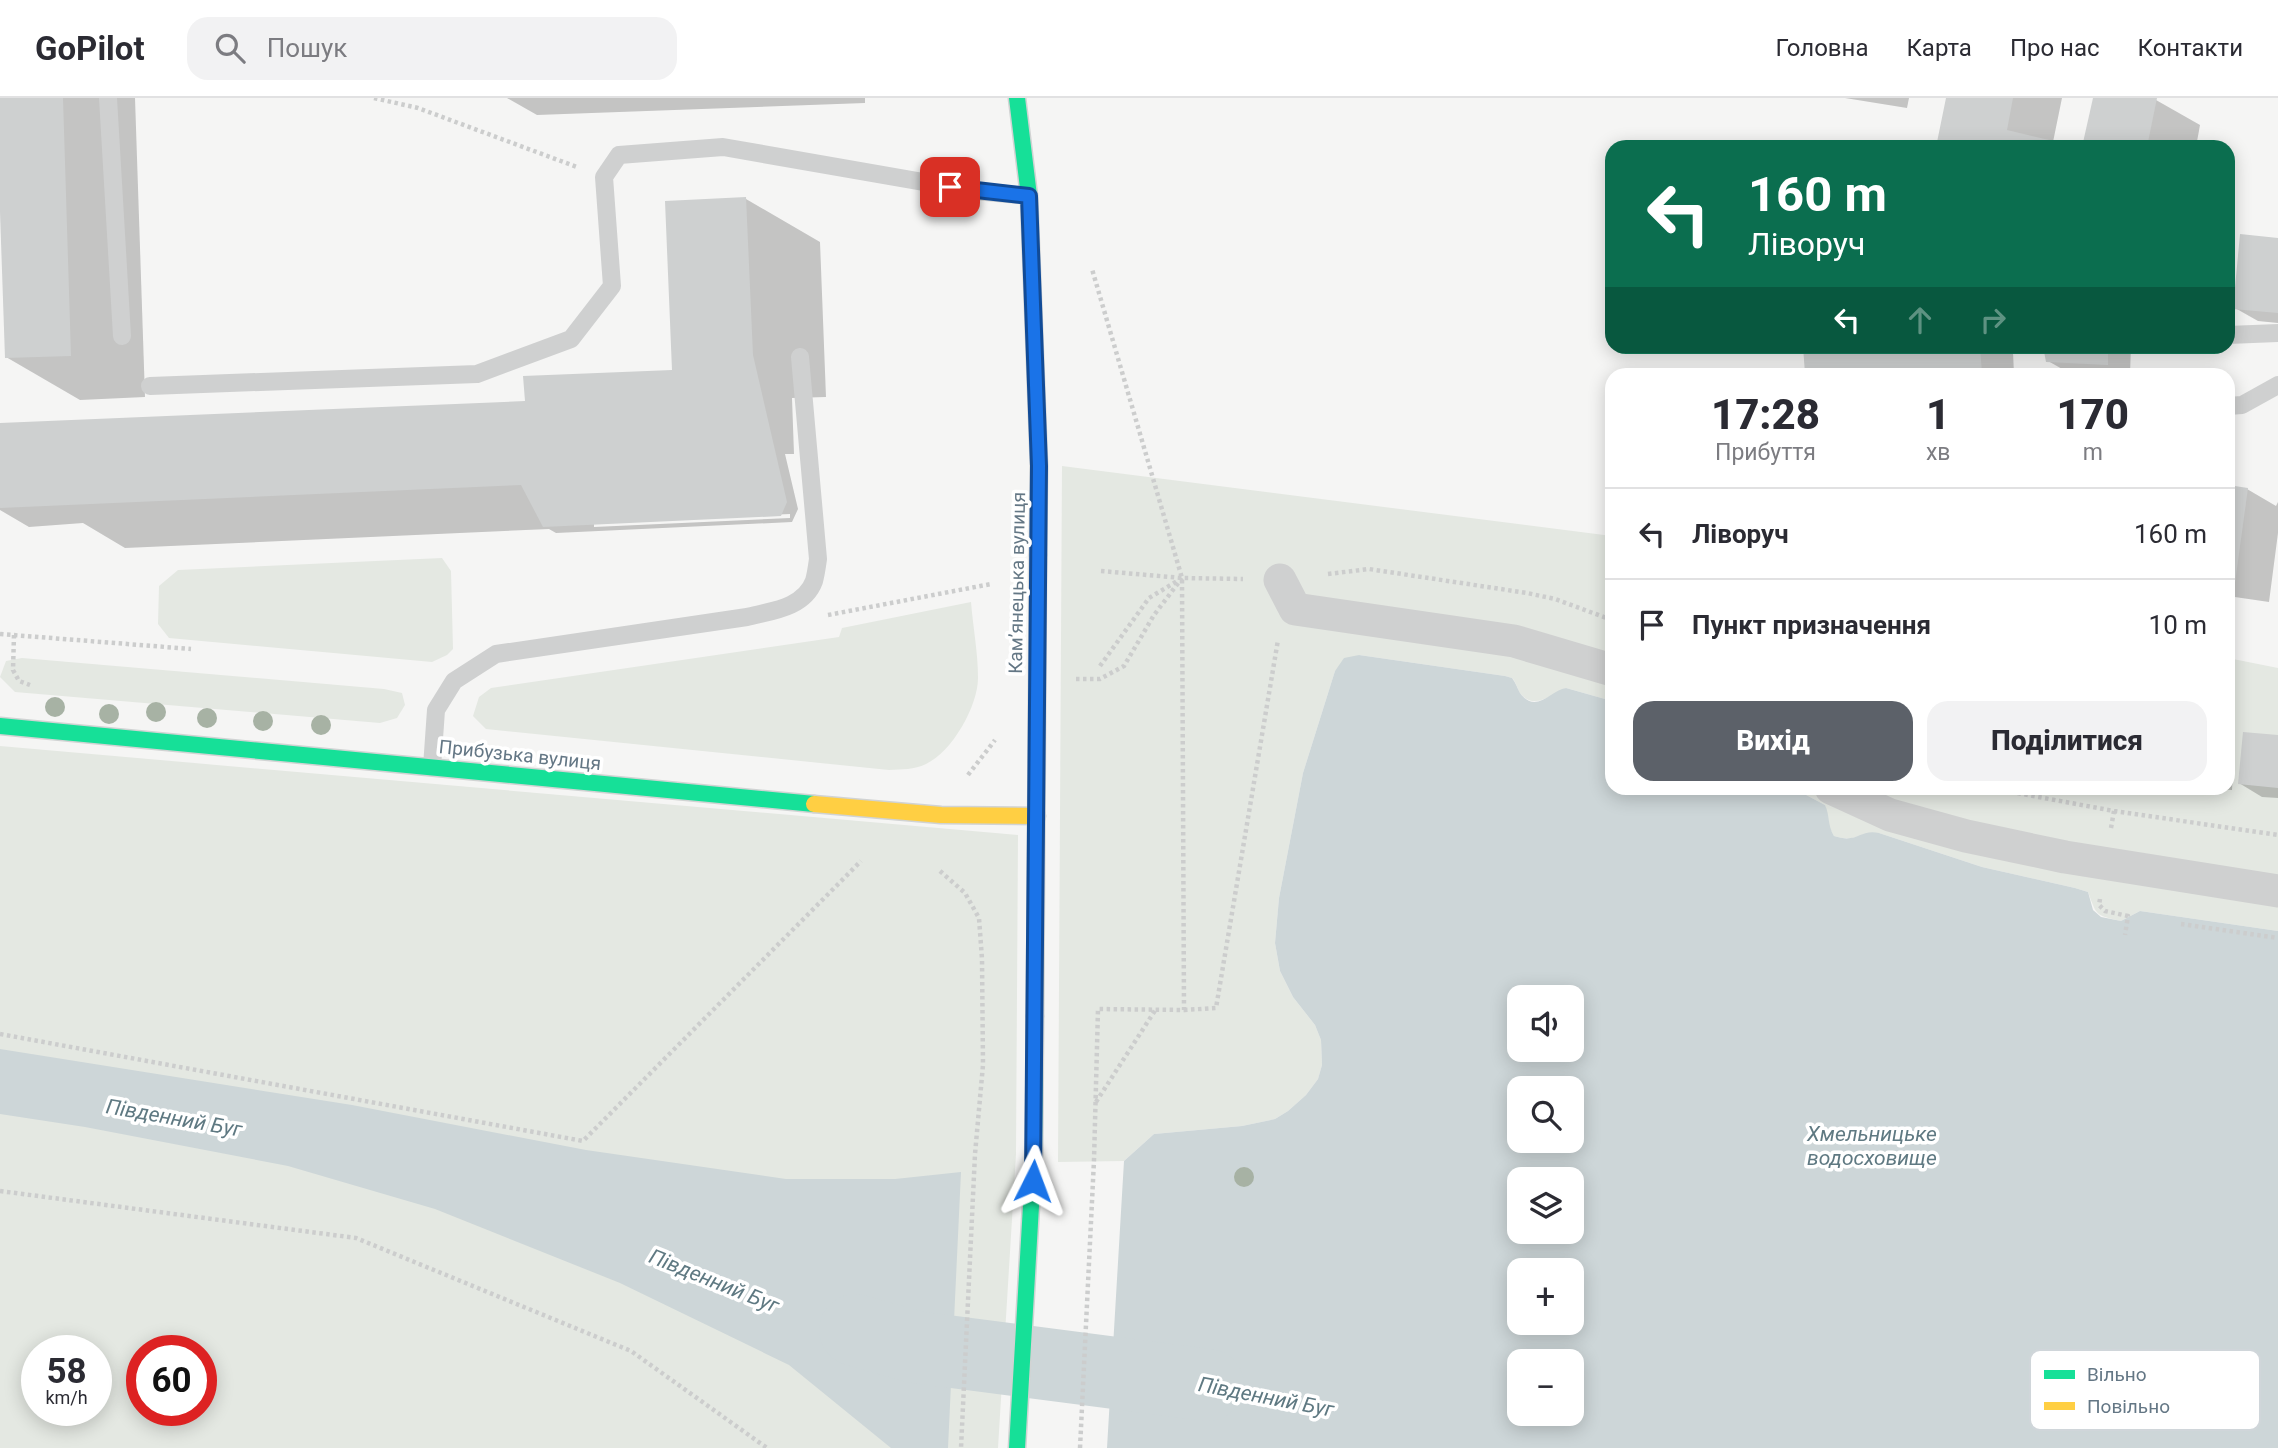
<!DOCTYPE html>
<html lang="uk">
<meta charset="utf-8">
<style>
:root{--surface:#fff;--page:#f2f2f3;--text:#2b2b33;--muted:#7c7c81;--line:#e1e1e2;--accent:#5c6169}
body{margin:0;font-family:Roboto,sans-serif;background:var(--page);color:var(--text);height:100vh;display:flex;flex-direction:column;font-size:26px;white-space:nowrap}
*{box-sizing:border-box;margin:0}
p{font-size:23px;color:var(--muted)}
.icon{flex:none;width:38px;height:38px;fill:none;stroke:currentColor;stroke-width:2;stroke-linecap:round;stroke-linejoin:round}
.map{position:relative;flex:1;overflow:hidden}
.side{position:absolute;left:1605px;top:270px;width:630px;height:427px;display:flex;flex-direction:column;background:var(--surface);border-radius:21px;box-shadow:0 4px 18px #0003}
.side>*{flex:none}
.banner{position:absolute;left:1605px;top:42px;width:630px;height:214px;border-radius:21px;box-shadow:0 4px 18px #0003;background:#0b6e4f;color:#fff;overflow:hidden}
.controls{position:absolute;left:1507px;top:887px;display:grid;gap:14px}
.controls a{display:grid;place-items:center;width:77px;height:77px;border-radius:14px;background:var(--surface);box-shadow:0 4px 18px #0003;font-size:35px}
.speed{position:absolute;left:21px;top:1237px;display:flex;gap:14px;font-size:35px;font-weight:700;text-align:center}
.speed>*{display:grid;place-content:center;width:91px;height:91px;border-radius:50%;background:var(--surface);box-shadow:0 4px 18px #0003;line-height:1}
.speed small{font-size:18px;font-weight:400}
.speed .limit{border:10px solid #d22;background:#fff;color:#111}
.pin{position:absolute;display:grid;place-items:center;width:60px;height:60px;color:#fff;margin:-30px;border-radius:14px;box-shadow:0 4px 10px #0006}
.me{position:absolute;width:77px;margin:-38px;rotate:3deg;stroke-linejoin:round;filter:drop-shadow(0 0 5px #0008)}
.turn{display:flex;align-items:center;gap:24px;height:147px;padding:0 28px;font-size:32px}
.turn .icon{width:91px;height:91px;stroke-width:2.5}
.turn b{display:block;font-size:49px;line-height:60px}
.lanes{display:flex;align-items:center;height:66px;padding:0 28px;background:#0003;justify-content:center;gap:35px;direction:ltr}
.lanes .off{opacity:.35}
.eta{display:flex;justify-content:space-evenly;align-items:center;height:119px;text-align:center}
.eta b{font-size:42px;font-weight:800;line-height:49px}
.primary-button{display:flex;gap:14px;margin-top:auto;padding:14px 28px}
.primary-button a{flex:1;height:80px;border-radius:21px;background:var(--accent);color:#fff;font-size:28px;font-weight:800;line-height:80px;text-align:center}
.primary-button a+a{background:var(--page);color:var(--text)}
ul{padding:0;list-style:none}
li{display:flex;align-items:center;gap:21px;height:91px;padding:0 28px;border-top:2px solid var(--line)}
li div{flex:1}
li b{display:block;font-size:26px}
li em{font-style:normal}
header{display:flex;align-items:center;gap:42px;box-sizing:border-box;height:98px;padding:0 35px;background:var(--surface);border-bottom:2px solid var(--line)}
header strong{font-size:33px}
nav{display:flex;gap:38px;margin-inline-start:auto;font-size:24px}
.search{width:490px;height:63px;background:var(--page);display:flex;align-items:center;gap:18px;box-sizing:border-box;padding:0 24px;border-radius:21px;color:var(--muted);font-size:26px}
.map>svg:first-child{display:block}
.green{fill:#e4e8e2;fill-rule:evenodd}
.water{fill:#cdd6d8;fill-rule:evenodd}
.shadow{fill:#0003;fill-rule:evenodd}
.lines{fill:none;stroke-linecap:round;stroke-linejoin:round}
.river{stroke:#cdd6d8;stroke-width:72}
.building{fill:#ced0d0}
.fast-casing{stroke:#d1d3d3;stroke-width:19}
.slow-casing{stroke:#d1d3d3;stroke-width:19}
.path{stroke:#cccdcd;stroke-width:4.5;stroke-dasharray:3.5 3.5;stroke-linecap:butt}
.lane{stroke:#cfd0d0;stroke-width:18}
.street{stroke:#cfd0d0;stroke-width:33}
.fast{stroke:#16e098;stroke-width:16}
.slow{stroke:#ffcf43;stroke-width:16}
.tree{fill:#a7b2a4}
.route-casing{stroke:#114b97;stroke-width:18}
.route{stroke:#1a73e8;stroke-width:12}
.labels{text-anchor:middle;dominant-baseline:central;stroke-width:7;stroke-linejoin:round;paint-order:stroke}
.street-label{font-size:19px;fill:#647785;stroke:#fff}
.water-label{font-size:21px;font-style:italic;fill:#5f7982;stroke:#fff}
.key{fill:#fff;stroke:#d0d6da;stroke-width:2}
.key-label{font-size:19px;fill:#647785}
</style>
<header>
<strong>GoPilot</strong>
<div class="search"><svg class="icon" aria-label="search" viewBox="0 0 24 24"><circle cx="10" cy="10" r="6"/><path d="M15 15l6 6"/></svg>Пошук</div>
<nav><a>Головна</a><a>Карта</a><a>Про нас</a><a>Контакти</a></nav>
</header>
<div class="map">
<svg width="2278" height="1350" viewBox="0 0 2278 1350">
<rect width="100%" height="100%" fill="#f5f5f4"/>
<g class="green">
<path d="M1062 368 1612 438V603L1566 590C1552 596 1534 613 1520 595 1517 590 1516 584 1512 580L1505 578 1359 557 1335 573 1303 675 1279 800 1275 845 1280 873 1293 899 1315 927 1321 942 1322 967 1318 981 1306 997 1288 1013 1275 1021 1242 1028 1154 1036 1124 1063 1058 1064Z"/>
<polygon points="442,460 451,473 453,551 447,557 432,564 169,540 158,526 159,488 178,472"/>
<path d="M971 504C973 529 978 555 978 580 978 608 952 654 926 666 914 672 902 671 889 672L486 631 473 618 479 599 491 590 839 539 842 530Z"/>
<polygon points="22,560 384,591 402,595 405,607 397,620 380,625 15,594 0,579 6,563"/>
<path d="M2228 560 2278 570V833L2140 813 2121 823C2095 817 2097 818 2088 794L2075 790 1982 769 1879 735C1859 734 1855 745 1834 738L1829 729 1825 707 1793 690H2228Z"/>
<path d="M0 648 1018 737 1016 1056 998 1350H0ZM37 1253H96V1312H37ZM142 1253H201V1312H142Z"/>
</g>
<g class="water">
<path d="M1359 557 1505 578 1512 580C1516 585 1517 590 1520 595 1536 617 1551 592 1566 590L1612 603V690H1793L1825 707C1830 717 1827 726 1834 738 1858 746 1859 731 1879 735L1982 769 2075 790 2088 794 2093 812 2101 819 2121 823 2140 813 2278 833V1350H1107L1124 1063 1154 1036 1242 1028 1275 1021 1288 1013 1306 997 1318 981 1322 967 1321 942 1315 927 1293 899 1280 873 1275 845 1279 800 1303 675 1335 573 1344 560ZM1519 900H1572V952H1519ZM1519 990H1572V1043H1519ZM1519 1082H1572V1134H1519ZM1519 1172H1572V1225H1519ZM1519 1264H1572V1316H1519Z"/>
<polygon points="0,951 352,1007 586,1052 786,1081 895,1081 961,1074 948,1350 891,1350 789,1267 620,1185 435,1111 288,1068 85,1029 0,1016"/>
</g>
<g class="shadow">
<polygon points="0,0 135,0 145,299 80,302 6,259"/>
<polygon points="507,0 865,0 865,5 537,17"/>
<polygon points="1845,0 1909,0 1907,10"/>
<polygon points="1948,0 2062,0 2053,44 2076,49 1938,49"/>
<polygon points="2094,0 2147,0 2156,2 2200,27 2196,49 2084,49"/>
<path d="M746 101 820 144 826 299 792 300 794 356H785L798 411 792 424 556 435 549 431 125 450 83 425 29 429 0 412V327L526 304 674 274ZM790 416V420L594 429V425Z"/>
<polygon points="2278,141 2278,225 2258,223 2235,210"/>
<polygon points="1805,248 2003,248 2013,254 2014,276 1807,276"/>
<polygon points="2045,248 2131,248 2130,276 2071,276 2048,263"/>
<polygon points="2228,389 2247,391 2276,408 2278,404 2278,435 2269,504 2228,498"/>
<polygon points="2228,638 2235,642 2232,692 2192,690 2228,690"/>
<polygon points="2278,639 2278,700 2262,699 2239,685"/>
</g>
<g class="lines">
<polyline class="river" points="855,1232 915,1249 1208,1287"/>
</g>
<g class="building">
<polygon points="0,0 63,0 71,258 5,260 0,114"/>
<polygon points="1946,0 2013,0 2007,32 2079,49 1936,49"/>
<polygon points="2093,0 2157,0 2147,49 2082,49"/>
<polygon points="1805,45 1829,47 1829,49 1805,49"/>
<polygon points="746,99 753,257 787,404 781,418 543,429 521,387 0,410 0,325 525,303 523,278 672,272 665,103"/>
<polygon points="2240,136 2278,140 2278,215 2233,211"/>
<polygon points="1803,248 1980,248 1982,276 1805,276"/>
<polygon points="2043,248 2108,248 2108,267 2046,264"/>
<polygon points="2228,387 2248,390 2235,485 2228,484"/>
<polygon points="2243,634 2278,637 2278,690 2238,686"/>
</g>
<g class="lines">
<g class="fast-casing">
<g id="fast">
<polyline points="1017,0 1029,98 1039,368 1038,457"/>
<polyline points="0,628 814,706"/>
<polyline points="1017,1350 1034,1056 1035,918"/>
</g>
</g>
<g class="slow-casing">
<g id="slow">
<polyline points="814,706 941,717 1037,718"/>
<polyline points="1035,918 1038,457"/>
</g>
</g>
<g class="path">
<polyline points="374,0 418,10 577,69"/>
<polyline points="1101,473 1182,480 1243,481"/>
<polyline points="1328,476 1369,471 1527,495 1555,501 1612,522"/>
<polyline points="828,517 991,486"/>
<polyline points="0,536 191,551"/>
<polyline points="14,537 13,572 19,583 30,587"/>
<polyline points="1100,568 1149,500 1179,482"/>
<polyline points="1076,581 1100,581 1124,568 1154,517 1182,480"/>
<polyline points="968,677 995,642"/>
<polyline points="1990,690 2114,713 2278,737"/>
<polyline points="2111,730 2114,713"/>
<polyline points="940,773 965,795 979,820 982,861 983,967 975,1056 961,1350"/>
<polyline points="2100,801 2099,807 2105,813 2128,818 2125,837"/>
<polyline points="2181,826 2278,840"/>
<polyline points="1184,912 1216,910 1278,542"/>
<polyline points="0,936 583,1043 861,763"/>
<polyline points="1096,1004 1156,911"/>
<polyline points="0,1093 356,1140 631,1253 767,1350"/>
<polyline points="1080,1350 1094,1062 1098,911 1184,912 1182,480 1092,171"/>
</g>
<g class="lane">
<polyline points="108,0 122,238"/>
<polyline points="2228,237 2278,235"/>
<polyline points="150,288 477,276 571,241 612,188 604,79 619,57 723,49 975,93 1029,98"/>
<polyline points="2228,308 2242,307 2278,287"/>
<path d="M432 669 436 612 454 583 496 556 747 519C771 513 804 510 814 483 816 476 817 468 818 461L800 259"/>
</g>
<g class="street">
<polyline points="1280,482 1295,511 1514,543 1612,572"/>
<polyline points="1831,690 1890,717 1966,738 2065,759 2278,793"/>
</g>
<use href="#fast" class="fast"/>
<use href="#slow" class="slow"/>
</g>
<g class="tree">
<circle cx="55" cy="609" r="10"/>
<circle cx="156" cy="614" r="10"/>
<circle cx="109" cy="616" r="10"/>
<circle cx="207" cy="620" r="10"/>
<circle cx="263" cy="623" r="10"/>
<circle cx="321" cy="627" r="10"/>
<circle cx="1244" cy="1079" r="10"/>
</g>
<g class="lines">
<g class="route-casing">
<polyline id="route" points="950,89 1029,98 1039,368 1033,1083"/>
</g>
<use href="#route" class="route"/>
</g>
<g class="labels">
<g class="street-label">
<text transform="translate(1017 485) rotate(-89)">Камʼянецька вулиця</text>
<text transform="translate(520 657) rotate(6)">Прибузька вулиця</text>
</g>
<g class="water-label">
<text transform="translate(174 1020) rotate(10)">Південний Буг</text>
<text x="1872" y="1036">Хмельницьке<tspan x="1872" dy="24">водосховище</tspan></text>
<text transform="translate(714 1183) rotate(22)">Південний Буг</text>
<text transform="translate(1266 1299) rotate(11)">Південний Буг</text>
</g>
</g>
<rect x="2030" y="1252" width="230" height="80" rx="10" class="key"/>
<rect x="2044" y="1272" width="31" height="9" fill="#16e098"/>
<rect x="2044" y="1304" width="31" height="8" fill="#ffcf43"/>
<g class="key-label">
<text x="2087" y="1283">Вільно</text>
<text x="2087" y="1315">Повільно</text>
</g>
</svg>
<div class="controls">
<a><svg class="icon" aria-label="sound" viewBox="0 0 24 24"><path d="M4 9h4l5-4v14l-5-4H4zM17 9q2 3 0 6"/></svg></a>
<a><svg class="icon" aria-label="search" viewBox="0 0 24 24"><circle cx="10" cy="10" r="6"/><path d="M15 15l6 6"/></svg></a>
<a><svg class="icon" aria-label="layers" viewBox="0 0 24 24"><path d="M12 4l9 5-9 5-9-5zM3 14l9 5 9-5"/></svg></a>
<a>+</a>
<a>−</a>
</div>
<div class="speed"><div>58<small>km/h</small></div><div class="limit">60</div></div>
<div class="pin" style="left:950px;top:89px;background:#d93025"><svg class="icon" aria-label="arrive" viewBox="0 0 24 24"><path d="M6 21V4h12l-3 4 3 4H6"/></svg></div>
<svg class="me" style="left:1033px;top:1083px" viewBox="-20 -20 40 40"><path d="M0-17L14 15 0 8-14 15z" fill="#1a73e8" stroke="#fff" stroke-width="4"/></svg>
<div class="banner">
<div class="turn"><svg class="icon" aria-label="left" viewBox="0 0 24 24"><path d="M17 20v-9H6M10 6l-5 5 5 5"/></svg><div><b>160 m</b>Ліворуч</div></div>
<div class="lanes"><svg class="icon" aria-label="left" viewBox="0 0 24 24"><path d="M17 20v-9H6M10 6l-5 5 5 5"/></svg><svg class="icon off" aria-label="ahead" viewBox="0 0 24 24"><path d="M12 20V5M6 11l6-6 6 6"/></svg><svg class="icon off" aria-label="right" viewBox="0 0 24 24"><path d="M7 20v-9h11M14 6l5 5-5 5"/></svg></div>
</div>
<section class="side">
<div class="eta">
<div><b>17:28</b><p>Прибуття</p></div>
<div><b>1</b><p>хв</p></div>
<div><b>170</b><p>m</p></div>
</div>
<ul>
<li><svg class="icon" aria-label="left" viewBox="0 0 24 24"><path d="M17 20v-9H6M10 6l-5 5 5 5"/></svg><div><b>Ліворуч</b></div><em>160 m</em></li>
<li><svg class="icon" aria-label="arrive" viewBox="0 0 24 24"><path d="M6 21V4h12l-3 4 3 4H6"/></svg><div><b>Пункт призначення</b></div><em>10 m</em></li>
</ul>
<div class="primary-button"><a>Вихід</a><a>Поділитися</a></div>
</section>
</div>
